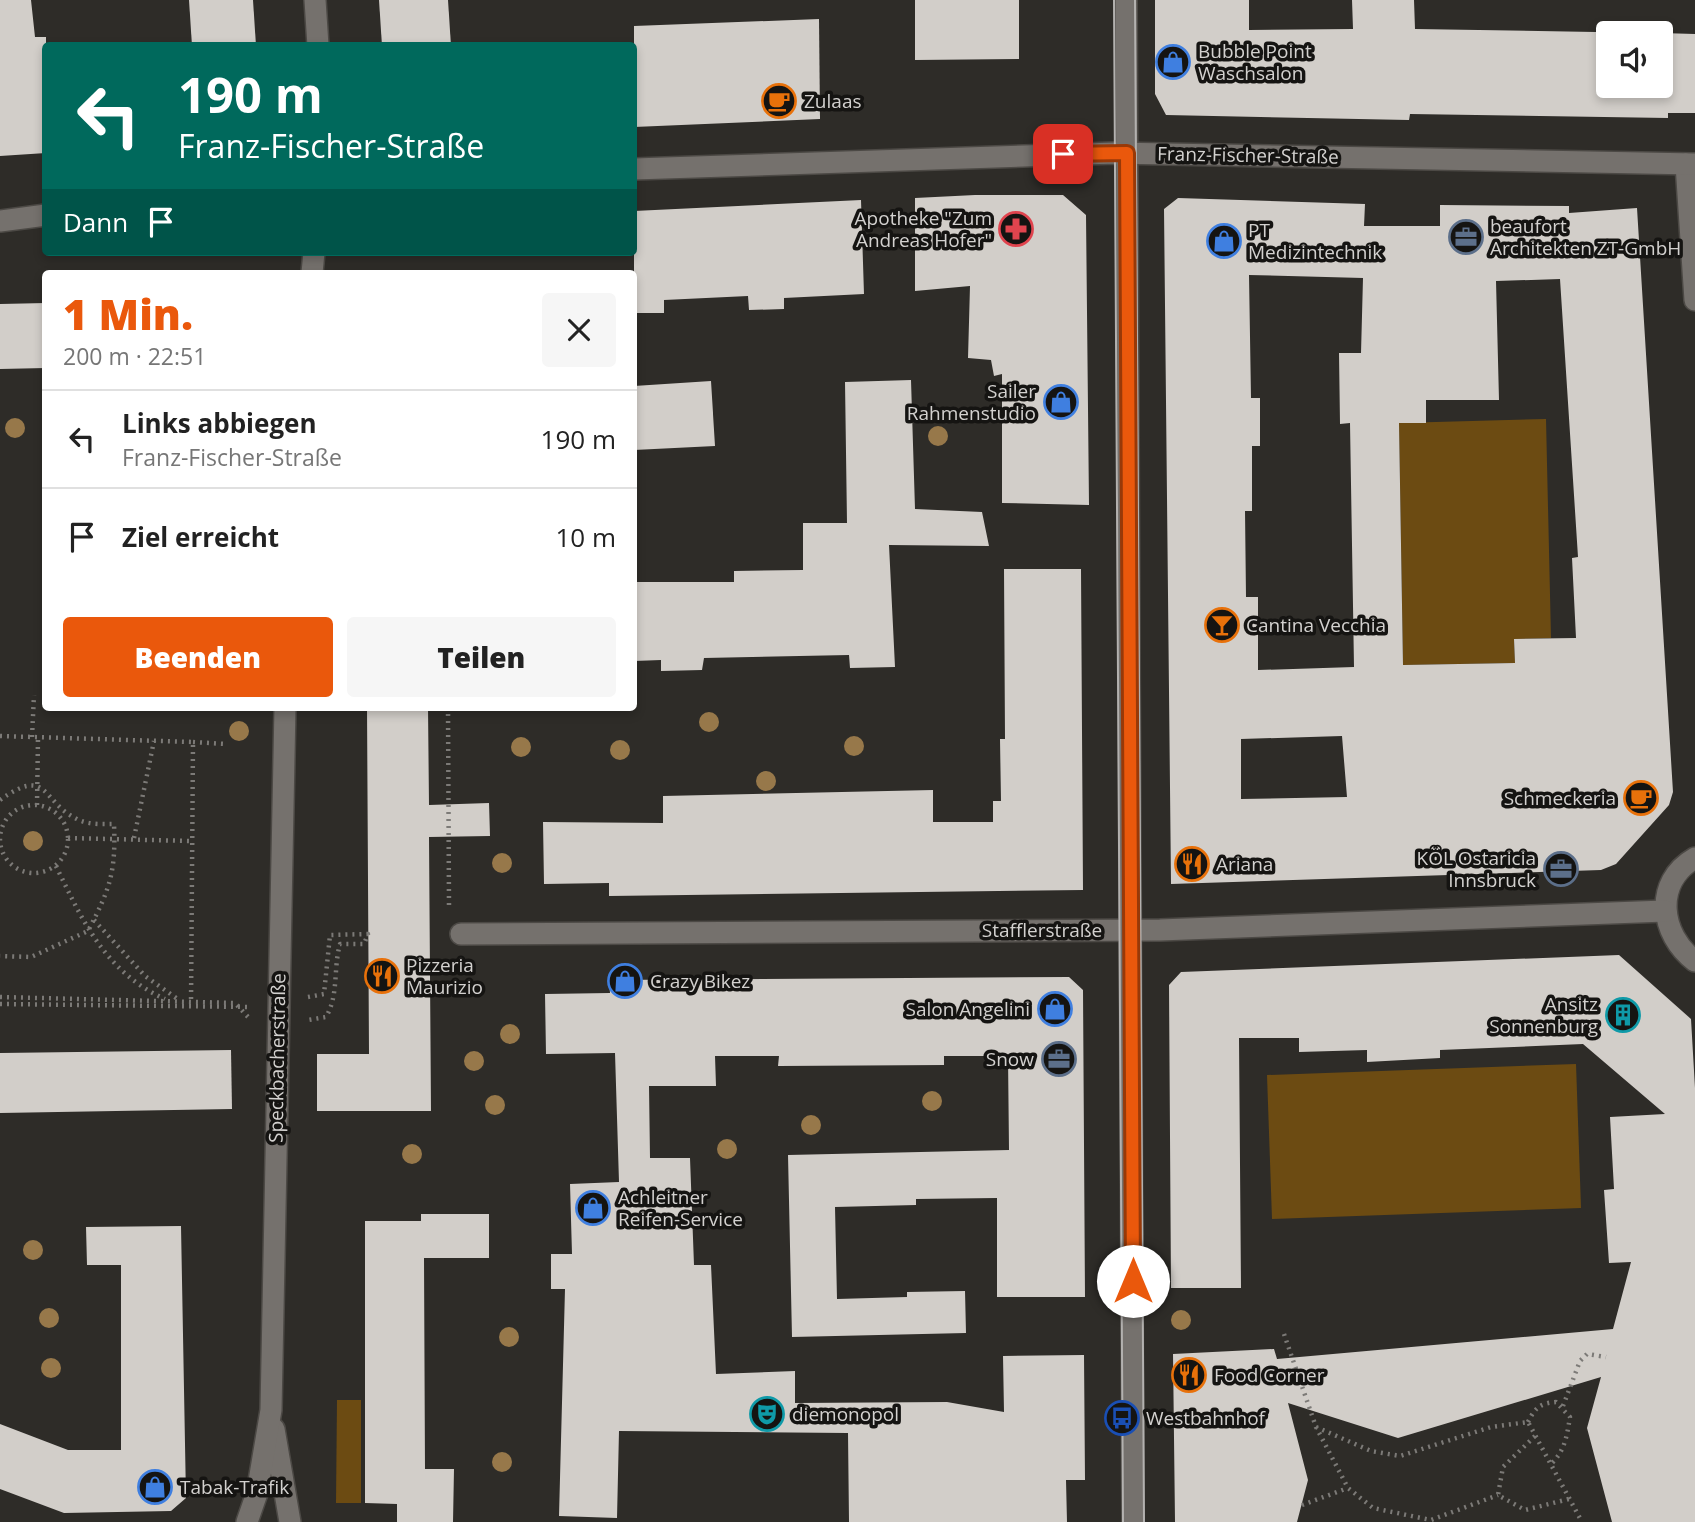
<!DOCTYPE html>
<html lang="de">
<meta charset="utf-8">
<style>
:root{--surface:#fff;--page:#f6f6f6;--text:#222;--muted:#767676;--line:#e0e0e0;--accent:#ea580c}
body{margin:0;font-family:"Open Sans",sans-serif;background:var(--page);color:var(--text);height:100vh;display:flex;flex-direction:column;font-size:26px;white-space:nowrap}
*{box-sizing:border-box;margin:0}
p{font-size:23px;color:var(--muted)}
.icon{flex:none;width:38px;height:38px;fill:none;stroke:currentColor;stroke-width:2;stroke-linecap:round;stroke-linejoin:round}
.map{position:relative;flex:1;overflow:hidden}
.panel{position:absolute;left:42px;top:270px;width:595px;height:441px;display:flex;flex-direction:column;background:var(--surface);border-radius:7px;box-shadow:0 4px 10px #0003}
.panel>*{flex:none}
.guide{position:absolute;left:42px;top:42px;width:595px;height:214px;border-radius:7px;box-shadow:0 4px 10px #0003;background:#00695c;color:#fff;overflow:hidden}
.fabs{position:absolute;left:1596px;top:21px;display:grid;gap:14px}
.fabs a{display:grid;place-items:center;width:77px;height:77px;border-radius:7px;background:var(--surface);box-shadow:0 4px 10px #0003;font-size:35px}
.pin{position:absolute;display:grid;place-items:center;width:60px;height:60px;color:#fff;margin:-30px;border-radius:14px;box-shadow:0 4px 10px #0006}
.me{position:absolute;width:77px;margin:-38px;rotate:0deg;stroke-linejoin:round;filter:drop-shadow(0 0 5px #0008)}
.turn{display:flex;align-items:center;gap:24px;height:147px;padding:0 21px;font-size:32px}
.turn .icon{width:91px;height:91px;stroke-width:2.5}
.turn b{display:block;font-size:49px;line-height:60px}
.then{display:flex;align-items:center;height:66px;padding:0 21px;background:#0003;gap:14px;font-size:26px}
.round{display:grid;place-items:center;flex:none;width:74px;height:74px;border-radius:7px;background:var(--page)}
.head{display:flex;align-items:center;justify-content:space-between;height:119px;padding:0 21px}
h1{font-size:42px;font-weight:800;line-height:52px;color:var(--accent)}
.primary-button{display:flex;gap:14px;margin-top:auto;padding:14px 21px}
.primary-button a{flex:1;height:80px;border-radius:7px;background:var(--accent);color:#fff;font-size:28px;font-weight:800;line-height:80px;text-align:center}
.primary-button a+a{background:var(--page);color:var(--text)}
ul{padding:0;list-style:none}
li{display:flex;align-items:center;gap:21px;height:98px;padding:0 21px;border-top:2px solid var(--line)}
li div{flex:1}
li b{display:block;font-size:26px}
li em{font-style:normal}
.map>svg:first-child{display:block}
.green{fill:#6c4b12}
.building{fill:#d2cec9;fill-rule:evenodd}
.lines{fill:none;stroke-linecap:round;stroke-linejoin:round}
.minor-casing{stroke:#4c4945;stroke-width:24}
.path{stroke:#7c7a77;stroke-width:4.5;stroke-dasharray:2 5;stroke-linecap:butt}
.minor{stroke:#75716d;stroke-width:21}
.tram{stroke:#b3b1af;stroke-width:2}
.tree{fill:#97784a}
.route-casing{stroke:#983908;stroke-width:18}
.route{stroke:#ea580c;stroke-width:12}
.labels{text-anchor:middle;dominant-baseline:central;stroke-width:7;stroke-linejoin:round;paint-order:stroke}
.poi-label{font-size:19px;fill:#d3d1cf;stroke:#151412;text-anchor:start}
.street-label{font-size:19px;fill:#d3d1cf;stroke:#151412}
</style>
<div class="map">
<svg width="1695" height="1522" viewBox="0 0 1695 1522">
<rect width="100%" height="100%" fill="#2e2c28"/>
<g class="green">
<polygon points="1546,419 1551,638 1514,639 1515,663 1403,665 1399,423"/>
<polygon points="1576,1064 1581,1208 1272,1219 1267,1075"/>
<polygon points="337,1400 361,1400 361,1503 336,1503"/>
</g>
<g class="building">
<polygon points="0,0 31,0 35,37 46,37 46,153 0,156"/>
<polygon points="189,0 253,0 256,46 192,46"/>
<polygon points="379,0 448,0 451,46 382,46"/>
<polygon points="915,0 1019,0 1019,59 915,60"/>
<polygon points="1155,0 1249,0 1249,30 1353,29 1352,0 1414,0 1415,29 1653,33 1608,33 1608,86 1661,86 1661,33 1695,34 1695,113 1668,113 1668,118 1410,114 1409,120 1166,115 1155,94"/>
<polygon points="819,19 820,119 634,127 634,26"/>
<polygon points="975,195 1063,195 1086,215 1089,505 1002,503 1002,374 994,376 991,360 968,358 970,286 915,291 915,198"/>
<path d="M1178 198 1365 204 1364 226H1440V205L1569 206V213L1637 208 1673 792 1669 805 1616 864 1601 870 1171 884 1164 209ZM1249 275 1363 278 1361 353H1339L1340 424 1350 423 1354 667 1258 670V597H1246L1245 511H1252V446H1260V398H1251ZM1560 279 1578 557 1572 558 1576 638 1514 639 1515 663 1403 665 1399 423H1426V400H1499L1496 281ZM1342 736 1347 797 1241 799V739Z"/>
<polygon points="861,200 864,294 784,298 784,309 749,310 748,296 664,300 664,313 634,313 634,211"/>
<polygon points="46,303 46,368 0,369 0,304"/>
<polygon points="911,380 915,509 982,512 989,546 889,545 895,667 850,668 849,655 704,658 702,670 661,671 661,660 634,661 634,582 734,582 734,571 803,570 803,523 847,523 845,382"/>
<polygon points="711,381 715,446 634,450 634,386"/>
<polygon points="1004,569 1081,569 1083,890 609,896 609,883 544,884 543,822 663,823 663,796 933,790 933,822 993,822 993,801 1001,801 1000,739 1005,739"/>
<polygon points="367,707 428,707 429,805 489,803 490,836 429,837 431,1111 317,1111 317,1054 369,1054"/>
<polygon points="1619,955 1691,1019 1695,1088 1695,1522 1612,1522 1587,1428 1601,1377 1398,1438 1288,1403 1308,1480 1297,1522 1175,1522 1173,1354 1274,1349 1277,1359 1613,1329 1631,1262 1609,1263 1604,1190 1614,1189 1610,1117 1665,1114 1583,1044 1440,1050 1440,1058 1367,1062 1367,1050 1299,1052 1299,1038 1239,1038 1241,1288 1171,1288 1169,985 1181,972"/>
<polygon points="1069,977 1083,990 1085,1297 997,1297 997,1198 916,1199 916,1205 835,1207 837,1299 907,1297 907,1292 965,1291 966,1333 792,1337 788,1155 1009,1150 1008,1056 944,1056 944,1065 778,1066 779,1056 715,1056 716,1086 649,1086 650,1158 690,1158 694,1265 711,1265 716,1374 795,1371 795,1403 947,1402 1004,1412 1003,1356 1084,1355 1085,1480 1066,1480 1067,1522 849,1522 848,1433 619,1431 617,1518 559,1516 565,1289 551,1289 551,1254 572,1254 570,1184 619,1182 615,1053 546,1054 545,994 610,993 609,980"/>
<polygon points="231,1050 232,1109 0,1113 0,1053"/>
<polygon points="421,1214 489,1214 489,1258 424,1258 425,1469 454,1469 453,1522 397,1522 397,1504 365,1503 365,1221 421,1221"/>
<polygon points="181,1226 186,1498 171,1511 64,1513 0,1489 0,1424 68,1450 121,1450 121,1265 87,1265 86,1227"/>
</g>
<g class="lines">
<g class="minor-casing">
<g id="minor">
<polyline points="315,0 318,46"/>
<polyline points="1126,0 1133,1522"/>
<polyline points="1686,164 1695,300"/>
<polyline points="634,169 1115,153 1695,164"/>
<polyline points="0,221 46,215"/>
<polyline points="312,273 314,252"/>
<path d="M1695 858C1653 882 1660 935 1695 961"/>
<polyline points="461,934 1160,930 1665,911"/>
<polyline points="274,1429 290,1522"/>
<polyline points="247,1522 257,1493 271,1410 285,707"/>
</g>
</g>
<g class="path">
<polyline points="448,707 449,906"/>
<polyline points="0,736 193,742 191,1003"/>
<polyline points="32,737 34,695"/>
<polyline points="193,742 226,744"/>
<path d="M0 800C49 765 41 802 77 819 88 825 102 824 114 824 116 872 110 889 88 931L31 957 0 956"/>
<polyline points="37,805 38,737"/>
<circle cx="34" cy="839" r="34"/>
<polyline points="68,838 191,841"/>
<polyline points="134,838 154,741"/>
<path d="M56 866C82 920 106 973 165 999"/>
<polyline points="94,920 145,976 179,1000"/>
<polyline points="0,997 235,1003 248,1017"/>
<path d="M308 997 324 994 330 935 368 934 364 944H340C333 969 339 995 326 1017L308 1020"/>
<polyline points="0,1004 251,1007"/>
<polyline points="1284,1334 1316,1427 1348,1488 1373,1508 1431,1520 1498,1495"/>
<polyline points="1563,1406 1580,1361 1587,1354 1606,1357"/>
<path d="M1528 1422C1535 1408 1540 1403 1556 1402L1570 1417C1567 1435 1565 1451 1551 1464"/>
<polyline points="1316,1427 1371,1451 1400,1456 1491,1427 1528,1422 1582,1522"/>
<polyline points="1535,1436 1503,1467 1498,1495 1525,1510 1569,1499"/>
<polyline points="1302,1505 1348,1488"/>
</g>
<use href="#minor" class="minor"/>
<g class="tram">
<polyline points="1114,0 1123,1522"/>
<polyline points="1135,0 1144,1522"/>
</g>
</g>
<g class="tree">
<circle cx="15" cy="428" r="10"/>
<circle cx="938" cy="436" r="10"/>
<circle cx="709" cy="722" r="10"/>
<circle cx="239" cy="731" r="10"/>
<circle cx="854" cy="746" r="10"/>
<circle cx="521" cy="747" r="10"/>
<circle cx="620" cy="750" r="10"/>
<circle cx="766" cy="781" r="10"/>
<circle cx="33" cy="841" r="10"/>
<circle cx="502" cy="863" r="10"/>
<circle cx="510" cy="1034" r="10"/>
<circle cx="474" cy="1061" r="10"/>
<circle cx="932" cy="1101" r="10"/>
<circle cx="495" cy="1105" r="10"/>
<circle cx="811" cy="1125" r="10"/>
<circle cx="727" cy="1149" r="10"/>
<circle cx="412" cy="1154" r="10"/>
<circle cx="33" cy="1250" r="10"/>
<circle cx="49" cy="1318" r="10"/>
<circle cx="1181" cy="1320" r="10"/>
<circle cx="509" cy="1337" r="10"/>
<circle cx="51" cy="1368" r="10"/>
<circle cx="502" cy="1462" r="10"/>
</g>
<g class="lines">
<g class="route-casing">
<polyline id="route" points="1063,154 1127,153 1133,1281"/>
</g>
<use href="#route" class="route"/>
</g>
<defs>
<g id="shop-ring" transform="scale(1.75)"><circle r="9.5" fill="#151412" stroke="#3f7fe0" stroke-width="1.5"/><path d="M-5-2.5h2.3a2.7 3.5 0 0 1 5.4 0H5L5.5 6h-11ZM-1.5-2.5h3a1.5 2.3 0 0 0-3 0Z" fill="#3f7fe0"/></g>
<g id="cafe-ring" transform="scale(1.75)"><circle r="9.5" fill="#151412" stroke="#e8710a" stroke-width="1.5"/><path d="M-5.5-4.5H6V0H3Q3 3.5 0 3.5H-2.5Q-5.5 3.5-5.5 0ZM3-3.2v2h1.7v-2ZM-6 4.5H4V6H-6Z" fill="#e8710a"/></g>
<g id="pharmacy-ring" transform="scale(1.75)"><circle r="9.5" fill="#151412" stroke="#e0444e" stroke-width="1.5"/><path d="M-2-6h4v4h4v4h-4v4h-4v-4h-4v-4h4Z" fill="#e0444e"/></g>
<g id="office-ring" transform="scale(1.75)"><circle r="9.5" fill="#151412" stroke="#5c6f8a" stroke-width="1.5"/><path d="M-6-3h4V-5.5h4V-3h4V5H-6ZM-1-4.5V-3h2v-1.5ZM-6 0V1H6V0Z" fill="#5c6f8a"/></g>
<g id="bar-ring" transform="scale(1.75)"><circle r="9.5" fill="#151412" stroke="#e8710a" stroke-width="1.5"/><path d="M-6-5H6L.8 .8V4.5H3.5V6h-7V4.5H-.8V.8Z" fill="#e8710a"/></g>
<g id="restaurant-ring" transform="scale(1.75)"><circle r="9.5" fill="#151412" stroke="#e8710a" stroke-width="1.5"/><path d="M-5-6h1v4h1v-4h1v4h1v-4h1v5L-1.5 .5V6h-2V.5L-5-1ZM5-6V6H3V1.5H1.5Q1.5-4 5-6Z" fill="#e8710a"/></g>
<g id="building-ring" transform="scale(1.75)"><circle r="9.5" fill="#151412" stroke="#0f9aa8" stroke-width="1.5"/><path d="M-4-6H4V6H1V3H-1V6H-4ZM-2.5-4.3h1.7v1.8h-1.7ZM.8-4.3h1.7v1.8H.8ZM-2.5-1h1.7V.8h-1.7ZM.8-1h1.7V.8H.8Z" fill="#0f9aa8"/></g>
<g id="theatre-ring" transform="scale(1.75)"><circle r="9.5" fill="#151412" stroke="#0f9aa8" stroke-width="1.5"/><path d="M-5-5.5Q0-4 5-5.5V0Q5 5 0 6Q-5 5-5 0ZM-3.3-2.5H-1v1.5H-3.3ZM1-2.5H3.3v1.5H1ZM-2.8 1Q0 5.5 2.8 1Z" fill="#0f9aa8"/></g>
<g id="bus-ring" transform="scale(1.75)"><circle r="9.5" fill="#151412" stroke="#1a4fb4" stroke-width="1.5"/><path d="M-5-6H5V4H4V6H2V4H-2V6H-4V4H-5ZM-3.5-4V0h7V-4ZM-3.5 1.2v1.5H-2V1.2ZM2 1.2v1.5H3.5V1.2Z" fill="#1a4fb4"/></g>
</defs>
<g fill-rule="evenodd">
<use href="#shop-ring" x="1173" y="62"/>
<use href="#cafe-ring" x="779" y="101"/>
<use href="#pharmacy-ring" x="1016" y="229"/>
<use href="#office-ring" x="1466" y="237"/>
<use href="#shop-ring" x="1224" y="241"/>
<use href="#shop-ring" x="1061" y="402"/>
<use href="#bar-ring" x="1222" y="625"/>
<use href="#cafe-ring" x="1641" y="798"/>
<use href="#restaurant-ring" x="1192" y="864"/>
<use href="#office-ring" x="1561" y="869"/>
<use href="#restaurant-ring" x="382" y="976"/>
<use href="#shop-ring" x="625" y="981"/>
<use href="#shop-ring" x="1055" y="1009"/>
<use href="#building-ring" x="1623" y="1015"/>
<use href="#office-ring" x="1059" y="1059"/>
<use href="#shop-ring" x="593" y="1208"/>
<use href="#restaurant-ring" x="1189" y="1375"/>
<use href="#theatre-ring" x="767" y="1414"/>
<use href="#bus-ring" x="1122" y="1418"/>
<use href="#shop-ring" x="155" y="1487"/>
</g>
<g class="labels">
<g class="poi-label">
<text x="1198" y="51">Bubble Point<tspan x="1198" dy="22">Waschsalon</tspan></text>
<text x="804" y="101">Zulaas</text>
<text x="992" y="218" text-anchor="end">Apotheke "Zum<tspan x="992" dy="22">Andreas Hofer"</tspan></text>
<text x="1490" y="226">beaufort<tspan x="1490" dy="22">Architekten ZT-GmbH</tspan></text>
<text x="1248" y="230">PT<tspan x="1248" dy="22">Medizintechnik</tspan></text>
<text x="1036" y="391" text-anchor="end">Sailer<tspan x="1036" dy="22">Rahmenstudio</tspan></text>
<text x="1246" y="625">Cantina Vecchia</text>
<text x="1616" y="798" text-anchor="end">Schmeckeria</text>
<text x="1536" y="858" text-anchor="end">KÖL Ostaricia<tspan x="1536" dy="22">Innsbruck</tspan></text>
<text x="1216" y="864">Ariana</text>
<text x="406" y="965">Pizzeria<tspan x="406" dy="22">Maurizio</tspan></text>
<text x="650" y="981">Crazy Bikez</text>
<text x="1598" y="1004" text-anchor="end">Ansitz<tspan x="1598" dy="22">Sonnenburg</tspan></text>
<text x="1030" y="1009" text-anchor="end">Salon Angelini</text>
<text x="1034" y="1059" text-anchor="end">Snow</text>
<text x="618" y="1197">Achleitner<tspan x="618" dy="22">Reifen-Service</tspan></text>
<text x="1214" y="1375">Food Corner</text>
<text x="792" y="1414">diemonopol</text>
<text x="1146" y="1418">Westbahnhof</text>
<text x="180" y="1487">Tabak-Trafik</text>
</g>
<g class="street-label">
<text transform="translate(1248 155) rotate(1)">Franz-Fischer-Straße</text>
<text x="1042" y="930">Stafflerstraße</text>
<text transform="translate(277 1058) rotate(-89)">Speckbacherstraße</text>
</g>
</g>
</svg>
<div class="fabs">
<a><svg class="icon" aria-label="sound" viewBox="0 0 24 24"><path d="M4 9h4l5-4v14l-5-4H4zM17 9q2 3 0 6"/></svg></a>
</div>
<div class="pin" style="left:1063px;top:154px;background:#d93025"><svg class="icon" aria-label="arrive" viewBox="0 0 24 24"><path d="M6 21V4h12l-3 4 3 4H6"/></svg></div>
<svg class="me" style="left:1133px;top:1281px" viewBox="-20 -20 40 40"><circle r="19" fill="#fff"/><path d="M0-13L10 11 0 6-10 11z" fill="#ea580c"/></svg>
<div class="guide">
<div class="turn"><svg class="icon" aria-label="left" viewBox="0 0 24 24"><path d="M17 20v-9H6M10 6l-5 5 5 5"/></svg><div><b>190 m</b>Franz-Fischer-Straße</div></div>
<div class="then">Dann<svg class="icon" aria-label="arrive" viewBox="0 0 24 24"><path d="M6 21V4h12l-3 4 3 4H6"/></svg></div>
</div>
<section class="panel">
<div class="head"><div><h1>1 Min.</h1><p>200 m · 22:51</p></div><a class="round"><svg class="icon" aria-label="close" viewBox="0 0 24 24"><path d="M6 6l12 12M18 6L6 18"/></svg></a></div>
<ul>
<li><svg class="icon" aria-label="left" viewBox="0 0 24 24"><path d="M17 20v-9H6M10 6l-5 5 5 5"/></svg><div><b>Links abbiegen</b><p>Franz-Fischer-Straße</p></div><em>190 m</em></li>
<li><svg class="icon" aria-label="arrive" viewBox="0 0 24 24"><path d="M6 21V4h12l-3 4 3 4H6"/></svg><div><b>Ziel erreicht</b></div><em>10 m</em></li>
</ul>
<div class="primary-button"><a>Beenden</a><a>Teilen</a></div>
</section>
</div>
